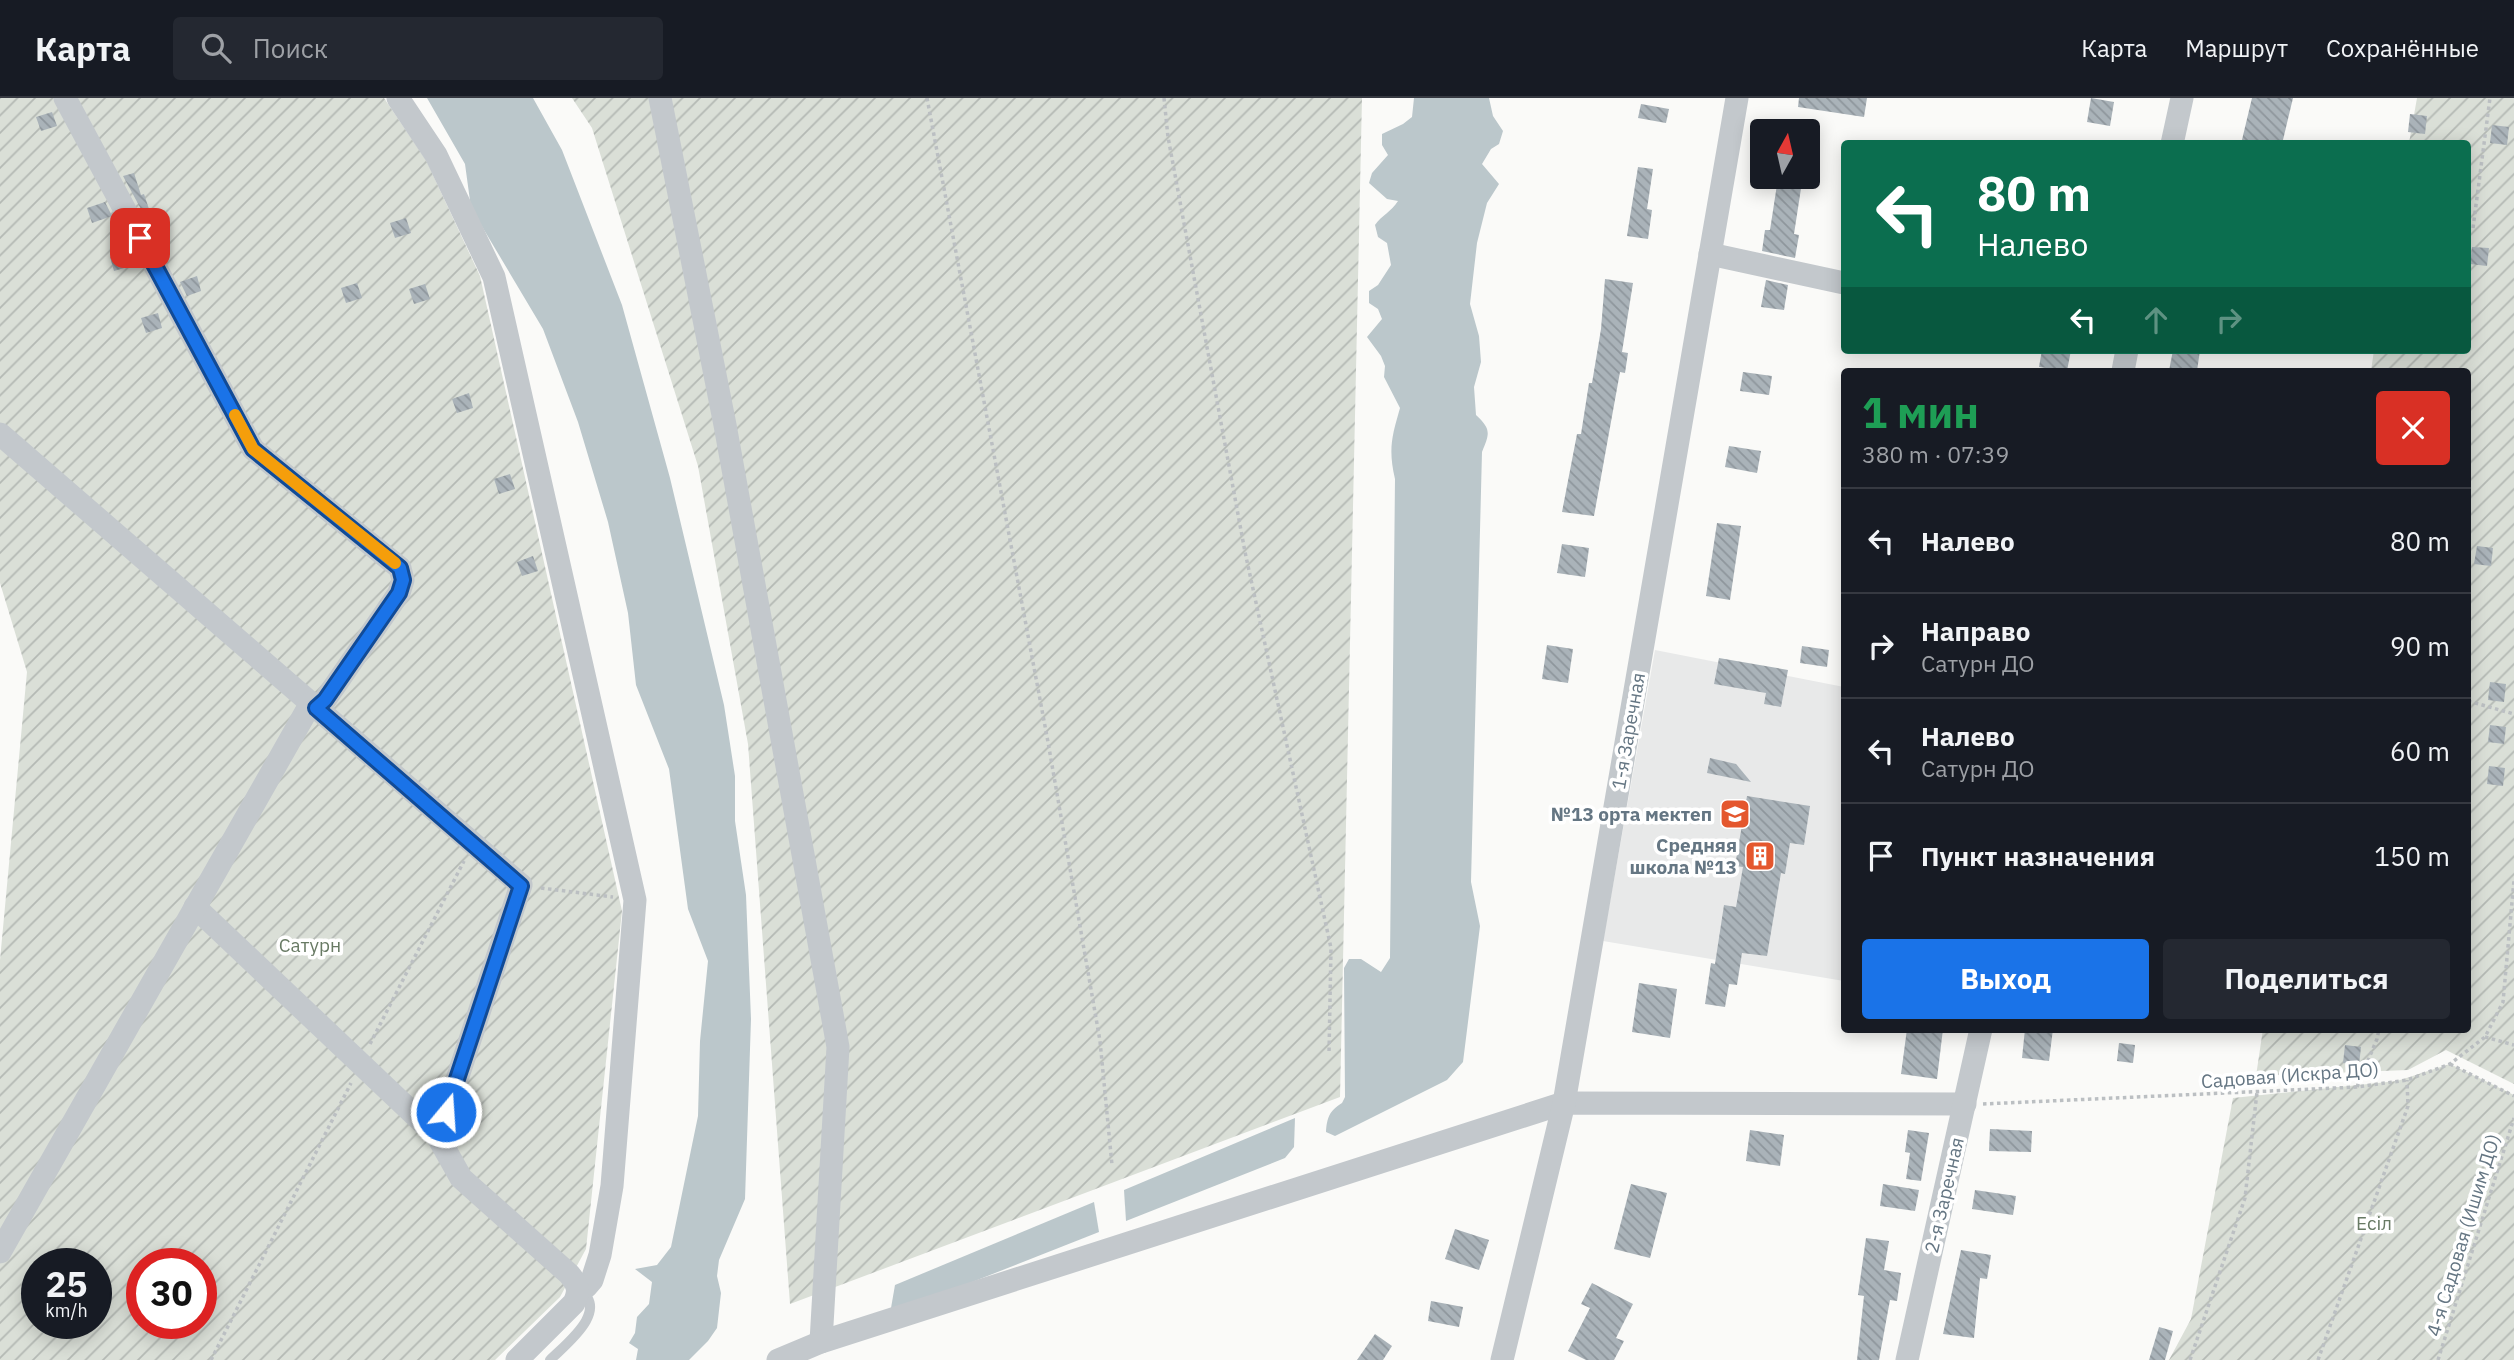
<!DOCTYPE html>
<html lang="ru">
<meta charset="utf-8">
<style>
:root{--surface:#171b24;--page:#242831;--text:#f1f3f6;--muted:#9ea1a6;--line:#363941;--accent:#1a73e8}
body{margin:0;font-family:"IBM Plex Sans",sans-serif;background:var(--page);color:var(--text);height:100vh;display:flex;flex-direction:column;font-size:26px;white-space:nowrap}
*{box-sizing:border-box;margin:0}
p{font-size:23px;color:var(--muted)}
.icon{flex:none;width:38px;height:38px;fill:none;stroke:currentColor;stroke-width:2;stroke-linecap:round;stroke-linejoin:round}
.map{position:relative;flex:1;overflow:hidden}
.panel{position:absolute;left:1841px;top:270px;width:630px;height:665px;display:flex;flex-direction:column;background:var(--surface);border-radius:7px;box-shadow:0 4px 18px #0003}
.panel>*{flex:none}
.hud{position:absolute;left:1841px;top:42px;width:630px;height:214px;border-radius:7px;box-shadow:0 4px 18px #0003;background:#0b6e4f;color:#fff;overflow:hidden}
.needle{width:46px;rotate:8deg}
.buttons{position:absolute;left:1750px;top:21px;display:grid;gap:14px}
.buttons a{display:grid;place-items:center;width:70px;height:70px;border-radius:7px;background:var(--surface);box-shadow:0 4px 18px #0003;font-size:35px}
.speed{position:absolute;left:21px;top:1150px;display:flex;gap:14px;font-size:35px;font-weight:700;text-align:center}
.speed>*{display:grid;place-content:center;width:91px;height:91px;border-radius:50%;background:var(--surface);box-shadow:0 4px 18px #0003;line-height:1}
.speed small{font-size:18px;font-weight:400}
.speed .limit{border:10px solid #d22;background:#fff;color:#111}
.pin{position:absolute;display:grid;place-items:center;width:60px;height:60px;color:#fff;margin:-30px;border-radius:14px;box-shadow:0 4px 10px #0006}
.me{position:absolute;width:77px;margin:-38px;rotate:18deg;stroke-linejoin:round;filter:drop-shadow(0 0 5px #0008)}
.turn{display:flex;align-items:center;gap:24px;height:147px;padding:0 21px;font-size:32px}
.turn .icon{width:91px;height:91px;stroke-width:2.5}
.turn b{display:block;font-size:49px;line-height:60px}
.lanes{display:flex;align-items:center;height:66px;padding:0 21px;background:#0003;justify-content:center;gap:35px;direction:ltr}
.lanes .off{opacity:.35}
.round{display:grid;place-items:center;flex:none;width:74px;height:74px;border-radius:7px;background:var(--page)}
.head{display:flex;align-items:center;justify-content:space-between;height:119px;padding:0 21px}
h1{font-size:42px;font-weight:700;line-height:52px;color:#1e9e55}
.button{display:flex;gap:14px;margin-top:auto;padding:14px 21px}
.button a{flex:1;height:80px;border-radius:7px;background:var(--accent);color:#fff;font-size:28px;font-weight:700;line-height:80px;text-align:center}
.button a+a{background:var(--page);color:var(--text)}
ul{padding:0;list-style:none}
li{display:flex;align-items:center;gap:21px;height:105px;padding:0 21px;border-top:2px solid var(--line)}
li div{flex:1}
li b{display:block;font-size:26px}
li em{font-style:normal}
header{display:flex;align-items:center;gap:42px;box-sizing:border-box;height:98px;padding:0 35px;background:var(--surface);border-bottom:2px solid var(--line)}
header strong{font-size:33px}
nav{display:flex;gap:38px;margin-inline-start:auto;font-size:24px}
.search{width:490px;height:63px;background:var(--page);display:flex;align-items:center;gap:18px;box-sizing:border-box;padding:0 24px;border-radius:7px;color:var(--muted);font-size:26px}
.map>svg:first-child{display:block}
.built{fill:#e8e9e9}
.garden{fill:url(#garden-furrows);fill-rule:evenodd}
.water{fill:#bbc7cb}
.building{fill:url(#building-back-hatch)}
.lines{fill:none;stroke-linecap:round;stroke-linejoin:round}
.path{stroke:#bbbfc2;stroke-width:3.5;stroke-dasharray:3.5 3.5;stroke-linecap:butt}
.lane{stroke:#c3c8cc;stroke-width:10}
.street{stroke:#c3c8cc;stroke-width:23}
.route-casing{stroke:#114b97;stroke-width:18}
.route{stroke:#1a73e8;stroke-width:12}
.slow{stroke:#f59e0b;stroke-width:12}
.labels{text-anchor:middle;dominant-baseline:central;stroke-width:7;stroke-linejoin:round;paint-order:stroke}
.street-label{font-size:19px;fill:#657683;stroke:#fff}
.poi-label{font-size:19px;font-weight:bold;fill:#657683;stroke:#fff;text-anchor:end}
.park-label{font-size:19px;fill:#687a64;stroke:#fff}
</style>
<header>
<strong>Карта</strong>
<div class="search"><svg class="icon" aria-label="search" viewBox="0 0 24 24"><circle cx="10" cy="10" r="6"/><path d="M15 15l6 6"/></svg>Поиск</div>
<nav><a>Карта</a><a>Маршрут</a><a>Сохранённые</a></nav>
</header>
<div class="map">
<svg width="2514" height="1262" viewBox="0 0 2514 1262">
<defs>
<pattern id="garden-furrows" width="10" height="10" patternUnits="userSpaceOnUse" patternTransform="scale(1.75)"><rect width="10" height="10" fill="#dadfd7"/><path d="M-1 1l2-2M0 10L10 0M9 11l2-2" fill="none" stroke="#b4b9b4"/></pattern>
<pattern id="building-back-hatch" width="6" height="6" patternUnits="userSpaceOnUse" patternTransform="scale(1.75)"><rect width="6" height="6" fill="#aab3b9"/><path d="M-1 5l2 2M0 0l6 6M5-1l2 2" fill="none" stroke="#8e969c"/></pattern>
</defs>
<rect width="100%" height="100%" fill="#fafaf8"/>
<polygon class="built" points="1655,552 1844,589 1844,883 1603,843"/>
<g class="garden">
<path d="M0 0H384L426 62 480 178 622 813 586 1151 560 1199 495 1262H0V862L27 574 0 485ZM37 1166H96V1225H37ZM142 1166H201V1225H142Z"/>
<polygon points="572,0 1362,0 1340,999 790,1206 748,646 698,368 592,30"/>
<polygon points="2417,0 2514,0 2514,986 2446,952 2408,972 2256,978 2263,931 2468,931 2468,273 2371,273 2374,252 2468,252 2468,46 2409,45"/>
<polygon points="2450,966 2514,997 2514,1262 2169,1262 2191,1221 2233,1000 2397,983"/>
</g>
<g class="water">
<polygon points="427,0 533,0 562,52 622,207 670,380 724,607 735,678 735,723 746,797 751,921 745,1101 719,1162 717,1178 721,1195 717,1230 708,1243 689,1262 636,1262 638,1251 629,1245 635,1235 637,1219 649,1206 652,1184 635,1171 657,1167 671,1149 698,1018 700,943 708,863 688,811 669,671 636,587 628,515 608,424 578,324 543,231 471,110 465,66"/>
<path d="M1414 0H1489L1493 18 1503 33 1499 46 1491 51 1482 66 1499 86 1487 105 1477 145 1470 206 1479 238 1481 264 1474 289 1476 317C1491 331 1490 335 1482 354L1471 784 1480 828 1463 964 1447 982 1335 1038 1326 1034C1327 1020 1329 1013 1342 1005L1345 999 1344 870 1349 861H1361L1381 874 1390 860 1395 381C1388 351 1392 338 1400 310L1384 279 1385 268 1381 258 1367 239 1382 221 1378 211 1369 205V193L1378 187 1391 167 1387 145 1378 139 1375 127C1382 117 1391 114 1398 103L1387 101 1369 85 1372 75 1388 57 1382 47V36L1403 26 1412 19Z"/>
<polygon points="1295,1020 1294,1049 1285,1060 1126,1123 1124,1092"/>
<polygon points="1094,1104 1099,1134 914,1207 891,1210 895,1187"/>
</g>
<g class="building">
<polygon points="1799,0 1867,0 1864,19 1798,9"/>
<polygon points="2091,0 2114,4 2110,28 2087,24"/>
<polygon points="2252,0 2293,0 2282,46 2241,46"/>
<polygon points="1641,6 1669,11 1666,25 1638,20"/>
<polygon points="52,14 57,28 41,33 36,19"/>
<polygon points="2410,16 2427,18 2425,36 2408,34"/>
<polygon points="2492,27 2509,29 2507,47 2490,45"/>
<polygon points="1638,69 1653,71 1647,111 1652,112 1648,141 1627,138"/>
<polygon points="134,75 141,97 144,96 149,111 142,113 123,78"/>
<polygon points="1778,80 1802,84 1794,136 1799,137 1795,160 1762,153 1765,132 1770,132"/>
<polygon points="105,104 112,118 92,125 87,110"/>
<polygon points="406,120 411,135 395,140 390,125"/>
<polygon points="2472,149 2489,150 2487,168 2470,166"/>
<polygon points="126,153 131,168 114,173 110,159"/>
<polygon points="197,178 201,193 187,198 180,184"/>
<polygon points="1605,181 1633,185 1622,254 1628,255 1625,275 1620,274 1594,418 1562,414 1577,336 1581,336 1589,285 1592,285 1601,231"/>
<polygon points="1766,182 1788,187 1784,212 1761,209"/>
<polygon points="357,185 362,200 346,205 341,190"/>
<polygon points="425,186 430,201 414,206 409,191"/>
<polygon points="158,215 162,230 146,235 141,220"/>
<polygon points="2042,252 2071,252 2067,273 2039,269"/>
<polygon points="2173,252 2200,252 2197,273 2169,273"/>
<polygon points="1743,274 1772,278 1769,297 1740,293"/>
<polygon points="469,295 473,310 457,315 452,301"/>
<polygon points="1729,348 1761,353 1757,375 1725,369"/>
<polygon points="510,376 515,391 499,396 494,381"/>
<polygon points="1717,425 1741,428 1730,502 1706,498"/>
<polygon points="1562,446 1589,450 1585,479 1557,475"/>
<polygon points="2477,448 2493,450 2491,468 2474,466"/>
<polygon points="533,458 538,473 522,478 517,464"/>
<polygon points="1547,547 1573,551 1568,585 1542,581"/>
<polygon points="1802,548 1829,552 1827,569 1800,565"/>
<polygon points="1719,560 1788,572 1781,609 1764,606 1766,595 1714,586"/>
<polygon points="2490,584 2506,586 2504,604 2488,602"/>
<polygon points="2490,627 2506,629 2504,646 2488,644"/>
<polygon points="1710,660 1736,666 1751,684 1707,675"/>
<polygon points="2489,668 2505,670 2503,688 2487,686"/>
<polygon points="1747,698 1810,708 1804,747 1790,745 1785,776 1781,775 1767,858 1742,855 1737,887 1729,886 1725,909 1705,906 1711,865 1715,866 1724,807 1736,809 1743,769 1735,768"/>
<polygon points="1639,885 1677,891 1670,940 1632,934"/>
<polygon points="1907,931 1943,931 1937,981 1901,976"/>
<polygon points="2025,931 2053,931 2049,963 2022,960"/>
<polygon points="2119,945 2135,947 2133,965 2117,963"/>
<polygon points="2345,947 2361,949 2359,967 2343,965"/>
<polygon points="1990,1031 2032,1033 2031,1054 1989,1053"/>
<polygon points="1750,1032 1784,1037 1780,1068 1746,1063"/>
<polygon points="1908,1032 1929,1035 1921,1083 1906,1081 1910,1055 1905,1054"/>
<polygon points="1631,1086 1667,1095 1650,1160 1614,1151"/>
<polygon points="1883,1086 1919,1092 1915,1113 1880,1108"/>
<polygon points="1975,1092 2016,1098 2013,1117 1972,1111"/>
<polygon points="1455,1131 1489,1142 1479,1172 1445,1161"/>
<polygon points="1866,1140 1889,1143 1884,1172 1901,1175 1897,1203 1890,1202 1879,1262 1857,1262 1864,1198 1858,1197"/>
<polygon points="1961,1152 1991,1157 1987,1181 1980,1180 1974,1240 1943,1236"/>
<polygon points="1592,1185 1633,1206 1616,1240 1624,1243 1614,1262 1586,1262 1568,1253 1590,1210 1581,1206"/>
<polygon points="1431,1203 1463,1209 1459,1229 1428,1223"/>
<polygon points="2159,1229 2173,1233 2165,1262 2149,1262"/>
<polygon points="1375,1236 1392,1248 1383,1262 1357,1262"/>
</g>
<g class="lines">
<g class="path">
<polyline points="927,0 1048,644 1100,943 1112,1067"/>
<polyline points="1164,0 1168,39 1245,454 1331,850 1329,956"/>
<polyline points="2473,130 2490,0"/>
<polyline points="2468,603 2514,616"/>
<polyline points="541,790 613,799"/>
<polyline points="2485,939 2514,947"/>
<polyline points="370,946 464,763"/>
<polyline points="2450,966 2514,998"/>
<polyline points="2357,989 2377,941 2379,931"/>
<polyline points="1983,1006 2357,989 2407,982 2450,966 2485,939 2503,904 2514,782"/>
<polyline points="211,1262 351,985"/>
<polyline points="2190,1262 2245,1100 2257,994"/>
<polyline points="2318,1262 2408,1008 2407,982"/>
<polyline points="2438,1262 2514,1020"/>
</g>
<path class="lane" d="M550 1262C567 1245 611 1212 578 1191"/>
<g class="street">
<polyline points="65,0 253,351 400,470 403,482 399,495 325,602 316,610"/>
<polyline points="398,0 436,57 494,179 635,802 612,1088 600,1157 592,1182 586,1189 578,1191"/>
<polyline points="660,0 725,327 838,949 821,1244"/>
<polyline points="2172,46 2182,0"/>
<polyline points="1710,156 1844,185"/>
<polyline points="2123,273 2127,252"/>
<polyline points="0,336 521,787 438,1039"/>
<path d="M195 809 438 1039 461 1080 569 1176C578 1187 580 1192 574 1205L517 1262"/>
<polyline points="0,1154 311,605"/>
<polyline points="778,1262 821,1244 1564,1005 1965,1006"/>
<polyline points="1502,1262 1564,1005 1737,0"/>
<polyline points="1907,1262 1981,931"/>
</g>
</g>
<g class="lines">
<g class="route-casing">
<polyline id="route" points="140,140 253,351 400,470 403,482 399,495 325,602 316,610 521,788 446,1014"/>
</g>
<use href="#route" class="route"/>
<polyline class="slow" points="235,317 253,351 395,465"/>
</g>
<defs>
<g id="school-square" transform="scale(1.575)"><rect x="-9" y="-9" width="18" height="18" rx="4" fill="#e4572e" stroke="#fff"/><path d="M0-5L7-2L0 1L-7-2ZM-4 1L0 2.5L4 1V4Q0 6-4 4Z" fill="#fff"/></g>
<g id="building-square" transform="scale(1.575)"><rect x="-9" y="-9" width="18" height="18" rx="4" fill="#e4572e" stroke="#fff"/><path d="M-4-6H4V6H1V3H-1V6H-4ZM-2.5-4.3h1.7v1.8h-1.7ZM.8-4.3h1.7v1.8H.8ZM-2.5-1h1.7V.8h-1.7ZM.8-1h1.7V.8H.8Z" fill="#fff"/></g>
</defs>
<g fill-rule="evenodd">
<use href="#school-square" x="1735" y="716"/>
<use href="#building-square" x="1760" y="758"/>
</g>
<g class="labels">
<g class="street-label">
<text transform="translate(1628 633) rotate(-80)">1-я Заречная</text>
<text transform="translate(2290 977) rotate(-4)">Садовая (Искра ДО)</text>
<text transform="translate(1944 1097) rotate(-77)">2-я Заречная</text>
<text transform="translate(2463 1137) rotate(-73)">4-я Садовая (Ишим ДО)</text>
</g>
<g class="poi-label">
<text x="1712" y="716">№13 орта мектеп</text>
<text x="1737" y="747">Средняя<tspan x="1737" dy="22">школа №13</tspan></text>
</g>
<g class="park-label">
<text x="310" y="847">Сатурн</text>
<text x="2374" y="1125">Есіл</text>
</g>
</g>
</svg>
<div class="buttons">
<a><svg class="needle" viewBox="-14 -14 28 28"><path d="M0-13l5 13h-10z" fill="#e53935"/><path d="M0 13l5-13h-10z" fill="#9ea1a6"/></svg></a>
</div>
<div class="speed"><div>25<small>km/h</small></div><div class="limit">30</div></div>
<div class="pin" style="left:140px;top:140px;background:#d93025"><svg class="icon" aria-label="arrive" viewBox="0 0 24 24"><path d="M6 21V4h12l-3 4 3 4H6"/></svg></div>
<svg class="me" style="left:446px;top:1014px" viewBox="-20 -20 40 40"><circle r="17" fill="#1a73e8" stroke="#fff" stroke-width="3"/><path d="M0-11L8 9 0 5-8 9z" fill="#fff"/></svg>
<div class="hud">
<div class="turn"><svg class="icon" aria-label="left" viewBox="0 0 24 24"><path d="M17 20v-9H6M10 6l-5 5 5 5"/></svg><div><b>80 m</b>Налево</div></div>
<div class="lanes"><svg class="icon" aria-label="left" viewBox="0 0 24 24"><path d="M17 20v-9H6M10 6l-5 5 5 5"/></svg><svg class="icon off" aria-label="ahead" viewBox="0 0 24 24"><path d="M12 20V5M6 11l6-6 6 6"/></svg><svg class="icon off" aria-label="right" viewBox="0 0 24 24"><path d="M7 20v-9h11M14 6l5 5-5 5"/></svg></div>
</div>
<section class="panel">
<div class="head"><div><h1>1 мин</h1><p>380 m · 07:39</p></div><a class="round" style="background:#d93025;color:#fff"><svg class="icon" aria-label="close" viewBox="0 0 24 24"><path d="M6 6l12 12M18 6L6 18"/></svg></a></div>
<ul>
<li><svg class="icon" aria-label="left" viewBox="0 0 24 24"><path d="M17 20v-9H6M10 6l-5 5 5 5"/></svg><div><b>Налево</b></div><em>80 m</em></li>
<li><svg class="icon" aria-label="right" viewBox="0 0 24 24"><path d="M7 20v-9h11M14 6l5 5-5 5"/></svg><div><b>Направо</b><p>Сатурн ДО</p></div><em>90 m</em></li>
<li><svg class="icon" aria-label="left" viewBox="0 0 24 24"><path d="M17 20v-9H6M10 6l-5 5 5 5"/></svg><div><b>Налево</b><p>Сатурн ДО</p></div><em>60 m</em></li>
<li><svg class="icon" aria-label="arrive" viewBox="0 0 24 24"><path d="M6 21V4h12l-3 4 3 4H6"/></svg><div><b>Пункт назначения</b></div><em>150 m</em></li>
</ul>
<div class="button"><a>Выход</a><a>Поделиться</a></div>
</section>
</div>
